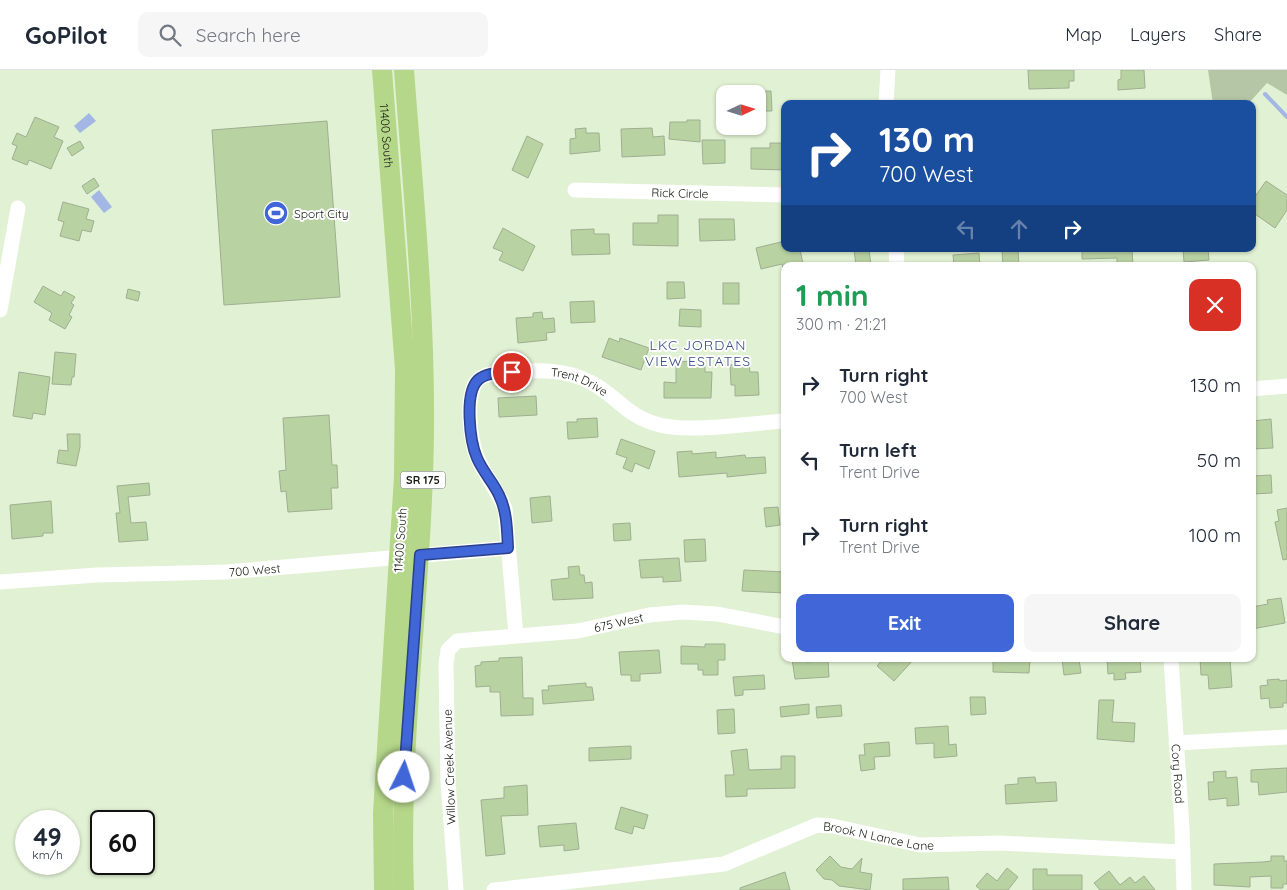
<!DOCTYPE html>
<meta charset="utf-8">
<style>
:root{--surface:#fff;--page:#f6f6f7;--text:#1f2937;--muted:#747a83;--line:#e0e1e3;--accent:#4066d8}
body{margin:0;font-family:Quicksand,sans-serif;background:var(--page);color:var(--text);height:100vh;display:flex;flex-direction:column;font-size:19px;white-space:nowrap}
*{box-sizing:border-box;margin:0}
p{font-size:16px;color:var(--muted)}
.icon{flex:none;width:28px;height:28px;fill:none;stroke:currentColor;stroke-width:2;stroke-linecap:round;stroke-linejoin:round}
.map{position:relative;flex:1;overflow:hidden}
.side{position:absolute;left:781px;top:192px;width:475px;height:400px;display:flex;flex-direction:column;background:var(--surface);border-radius:10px;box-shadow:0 1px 4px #0004}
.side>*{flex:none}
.banner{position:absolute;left:781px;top:30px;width:475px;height:152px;border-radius:10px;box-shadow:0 1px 4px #0004;background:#1a4fa0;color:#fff;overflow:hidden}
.needle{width:32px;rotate:86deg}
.fabs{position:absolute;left:716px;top:15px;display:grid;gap:10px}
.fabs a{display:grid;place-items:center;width:50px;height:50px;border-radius:10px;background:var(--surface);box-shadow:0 1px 4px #0004;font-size:25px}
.speed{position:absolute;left:15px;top:740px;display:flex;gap:10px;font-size:25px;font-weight:700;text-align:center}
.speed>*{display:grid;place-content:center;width:65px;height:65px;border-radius:50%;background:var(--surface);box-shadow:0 1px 4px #0004;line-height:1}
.speed small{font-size:12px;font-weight:400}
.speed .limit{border:2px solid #111;border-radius:8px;background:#fff;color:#111}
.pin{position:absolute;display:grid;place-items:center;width:42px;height:42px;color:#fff;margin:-21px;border:2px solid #fff;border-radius:50%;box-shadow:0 1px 5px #0007}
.me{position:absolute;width:55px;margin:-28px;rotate:4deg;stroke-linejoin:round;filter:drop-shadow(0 0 4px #0008)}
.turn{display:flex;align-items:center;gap:18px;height:105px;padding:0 15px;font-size:22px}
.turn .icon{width:65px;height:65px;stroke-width:2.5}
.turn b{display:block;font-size:35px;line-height:42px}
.lanes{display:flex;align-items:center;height:48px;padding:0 15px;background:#0003;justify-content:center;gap:25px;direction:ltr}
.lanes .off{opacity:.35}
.round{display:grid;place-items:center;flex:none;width:52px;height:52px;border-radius:10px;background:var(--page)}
.head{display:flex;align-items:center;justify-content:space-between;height:85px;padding:0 15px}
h1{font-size:30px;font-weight:700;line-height:38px;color:#1e9e55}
.action{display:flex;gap:10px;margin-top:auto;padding:10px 15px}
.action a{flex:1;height:58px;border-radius:10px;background:var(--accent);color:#fff;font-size:20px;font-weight:700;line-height:58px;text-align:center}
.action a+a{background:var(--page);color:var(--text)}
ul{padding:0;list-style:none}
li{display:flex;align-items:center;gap:15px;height:75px;padding:0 15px}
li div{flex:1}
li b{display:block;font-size:19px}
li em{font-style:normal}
header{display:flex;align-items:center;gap:30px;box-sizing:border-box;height:70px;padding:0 25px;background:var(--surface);border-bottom:1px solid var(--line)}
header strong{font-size:24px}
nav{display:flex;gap:28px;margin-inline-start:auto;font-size:18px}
.search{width:350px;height:45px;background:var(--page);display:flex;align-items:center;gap:12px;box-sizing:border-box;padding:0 18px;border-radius:10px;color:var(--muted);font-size:19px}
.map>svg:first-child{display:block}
.green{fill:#b5c6a6}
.water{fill:#a3b7e5}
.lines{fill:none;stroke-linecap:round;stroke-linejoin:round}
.stream{stroke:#a3b7e5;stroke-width:4}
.building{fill:#b9d2a2;stroke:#9fae92}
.minor{stroke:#fff;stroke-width:15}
.major{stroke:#b5d789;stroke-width:20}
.route-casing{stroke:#2a428c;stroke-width:12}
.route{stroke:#4066d8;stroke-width:9}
.labels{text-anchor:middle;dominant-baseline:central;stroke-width:4;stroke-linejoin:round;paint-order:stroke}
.shield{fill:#fff;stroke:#5c5f58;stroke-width:1}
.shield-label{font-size:11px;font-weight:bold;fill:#161b11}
.street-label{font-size:12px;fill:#161b11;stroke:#fff}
.poi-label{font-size:12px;fill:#161b11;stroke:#fff;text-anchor:start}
.neighbourhood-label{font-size:14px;letter-spacing:1px;fill:#394f89;stroke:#fff}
</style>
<header>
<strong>GoPilot</strong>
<div class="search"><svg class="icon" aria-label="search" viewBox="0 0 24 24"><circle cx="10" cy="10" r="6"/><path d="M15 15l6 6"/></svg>Search here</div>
<nav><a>Map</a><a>Layers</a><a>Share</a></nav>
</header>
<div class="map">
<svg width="1287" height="820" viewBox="0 0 1287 820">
<rect width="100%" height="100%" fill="#e1f1d3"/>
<polygon class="green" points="1208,0 1287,0 1287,25 1267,13 1248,34 1213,34"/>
<g class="water">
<polygon points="89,43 96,51 80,63 74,56"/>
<polygon points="99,120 112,137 104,143 91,127"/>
</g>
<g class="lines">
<polyline class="stream" points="1265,24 1287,47"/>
</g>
<g class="building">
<polygon points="1028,0 1074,0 1074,11 1069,11 1069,18 1029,19"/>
<polygon points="1121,0 1144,0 1145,18 1118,20 1118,10 1121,9"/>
<polygon points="758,21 771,21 772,41 758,41"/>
<polygon points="35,47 59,57 54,67 63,71 51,99 29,90 27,95 12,89 17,76 12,74 17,63 26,67"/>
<polygon points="687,50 700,50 700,72 669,69 670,52 687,52"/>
<polygon points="327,51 340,227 224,235 212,60"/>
<polygon points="586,58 586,63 599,63 600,81 570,84 570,69 576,68 575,59"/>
<polygon points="652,58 653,67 664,66 665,85 622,87 621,59"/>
<polygon points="527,66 543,74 528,108 512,100"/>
<polygon points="702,70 725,70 725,93 703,94"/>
<polygon points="80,71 84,78 72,86 67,78"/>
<polygon points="770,73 784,73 785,100 751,99 751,78 770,78"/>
<polygon points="94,108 99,116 87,124 82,116"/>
<polygon points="1266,111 1287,125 1287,140 1275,158 1252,142 1252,131"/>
<polygon points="63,132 89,139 86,149 94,151 91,162 82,160 79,171 60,166 64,152 58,150"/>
<polygon points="658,145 678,145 678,176 633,175 633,153 658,153"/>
<polygon points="699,149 734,149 735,170 700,171"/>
<polygon points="503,158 535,176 523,201 499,190 503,182 493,178"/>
<polygon points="594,159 594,164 609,164 610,184 572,185 571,160"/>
<polygon points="785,171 785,179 800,179 803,194 783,198 782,194 761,199 756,178"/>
<polygon points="854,179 869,179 871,196 856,196"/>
<polygon points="1082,179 1132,179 1133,196 1117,196 1117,188 1082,189"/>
<polygon points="1183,179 1208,179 1209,190 1184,192"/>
<polygon points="1018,180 1019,196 1003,196 1002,181"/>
<polygon points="979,183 980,196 954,196 953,185"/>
<polygon points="667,212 684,212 685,228 667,229"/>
<rect x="723" y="213" width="16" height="21"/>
<polygon points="43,216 61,226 64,221 75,227 71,233 74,235 69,245 72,247 65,259 49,250 52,243 34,232"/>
<polygon points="128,219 140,222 138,231 126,228"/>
<polygon points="594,231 595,252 571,253 570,232"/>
<polygon points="680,239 701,240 701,257 679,256"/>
<polygon points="542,242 543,249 554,248 555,262 546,263 547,270 518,273 516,248 533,247 533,243"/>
<polygon points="609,268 619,272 620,268 649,278 641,300 602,287"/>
<polygon points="55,282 76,284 74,307 72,307 71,315 52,314"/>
<polygon points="692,291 705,291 705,302 712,302 711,328 664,328 664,312 676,313 676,292"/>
<polygon points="749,294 750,302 758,302 759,325 735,326 735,315 731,315 730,295"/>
<polygon points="19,302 50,307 45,345 33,343 32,349 13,346"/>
<polygon points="536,326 537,345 499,347 498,328"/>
<polygon points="329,345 332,395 337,395 338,418 331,418 332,439 288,442 286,421 281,422 279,401 286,400 283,348"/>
<polygon points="597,348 598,367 568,369 567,352 577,352 577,349"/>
<polygon points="1271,349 1273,378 1252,379 1252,351"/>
<polygon points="67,364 80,364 80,377 76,396 57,393 59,380 68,381"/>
<polygon points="621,369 655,381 649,399 635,393 632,402 623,398 627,388 616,384"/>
<polygon points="692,381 692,384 716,382 716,388 745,385 746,388 765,387 766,403 727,407 727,403 679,407 677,382"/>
<polygon points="1271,405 1272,423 1252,424 1252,406"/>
<polygon points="149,413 150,425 128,427 131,453 146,452 148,470 119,472 116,443 120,443 117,416"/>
<polygon points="550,426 552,451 532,453 530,428"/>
<polygon points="51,431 53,463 43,463 43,466 12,469 10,435"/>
<polygon points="778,437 780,455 766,457 764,438"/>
<polygon points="1287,438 1287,489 1283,490 1275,452 1279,451 1277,440"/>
<polygon points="630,453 631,470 614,471 613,454"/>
<polygon points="705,469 706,491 685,492 684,470"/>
<polygon points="679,488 681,511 663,512 663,507 641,508 639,490"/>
<polygon points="579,496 580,505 584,505 585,513 592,512 593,528 553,530 551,510 569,508 568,497"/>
<polygon points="744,500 785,502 785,523 742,521"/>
<polygon points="1281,528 1285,553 1252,559 1252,537 1268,534 1267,530"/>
<polygon points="705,574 725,574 725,590 718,590 718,605 703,605 703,600 698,600 698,594 681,594 681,576 705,577"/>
<polygon points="659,580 661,603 640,604 640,611 631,611 631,605 621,605 619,582"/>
<polygon points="522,587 523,628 533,628 533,645 501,646 500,622 490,622 490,616 476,617 475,596 481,595 481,592 499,591 499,588"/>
<polygon points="792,589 806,589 806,592 828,590 829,607 795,609"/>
<polygon points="883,589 914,589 894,611 877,596"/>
<polygon points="993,589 1030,589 1029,603 993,602"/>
<polygon points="1062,589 1079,589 1081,603 1064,605"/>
<polygon points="1107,589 1140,589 1141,602 1125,603 1126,609 1114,610 1114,603 1108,604"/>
<polygon points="1200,589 1230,589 1232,617 1209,619 1208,605 1201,605"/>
<polygon points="764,605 765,619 743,620 743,625 735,626 733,607"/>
<polygon points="1279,609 1280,611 1287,610 1287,633 1283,633 1283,637 1270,638 1269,628 1261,629 1260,616 1268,615 1267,610"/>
<polygon points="586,613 586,617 592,617 594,630 543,634 542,620 549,620 548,616"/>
<polygon points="970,627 985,627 986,644 971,645"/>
<polygon points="1099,630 1114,630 1112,652 1135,653 1134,672 1097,669"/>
<polygon points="809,634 809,644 781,647 780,637"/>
<polygon points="841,635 842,646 817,648 816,637"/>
<polygon points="734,639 735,663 718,664 717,640"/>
<polygon points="948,656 949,675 956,674 957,686 934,688 934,673 916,674 915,658"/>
<polygon points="889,672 890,686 874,687 875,699 861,701 859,685 865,685 864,674"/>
<polygon points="631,676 631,689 589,691 589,678"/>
<polygon points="747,679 749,700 781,699 781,686 795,686 795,718 747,719 747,726 726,727 725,705 734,705 731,681"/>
<polygon points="1287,698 1287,722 1259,725 1258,712 1251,712 1251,700"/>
<polygon points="1226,701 1226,708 1237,707 1239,735 1227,736 1227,728 1209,730 1208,712 1214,712 1213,702"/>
<polygon points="1035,707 1036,713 1056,712 1057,731 1006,734 1005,715 1018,714 1018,708"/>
<polygon points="527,715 528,745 501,746 505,784 486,786 481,730 504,728 504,717"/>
<polygon points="621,737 648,745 644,759 634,756 632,764 615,759"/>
<polygon points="576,753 579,779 564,781 564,775 540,777 538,756"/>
<polygon points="830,786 841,797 852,799 862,788 860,802 872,804 870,820 839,816 832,810 824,809 816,800"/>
<polygon points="1271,786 1284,786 1284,791 1287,791 1287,814 1283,814 1283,818 1271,818 1271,806 1250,807 1250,817 1214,815 1214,794 1263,792 1271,791"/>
<polygon points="1007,798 1018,807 1008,820 981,820 976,816 987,803 997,811"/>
<polygon points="1033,799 1047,799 1047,805 1082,805 1082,820 1033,820"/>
<polygon points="1109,801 1120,815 1130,807 1135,813 1144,806 1155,820 1100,820 1094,813"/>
<polygon points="785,802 790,820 740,820 740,818"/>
<polygon points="948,807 949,820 903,820 903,809"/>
</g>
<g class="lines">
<g class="minor">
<polyline points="886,34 888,0"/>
<path id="s1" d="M575 120 785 125"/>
<polyline points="896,179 897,196"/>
<polyline points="0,240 18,138"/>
<polyline points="1252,319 1287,316"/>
<path id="s2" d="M0 512 97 505 226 502 508 478"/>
<path id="s3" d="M516 565 505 439C498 421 486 407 478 389 470 373 464 322 479 309 488 302 502 303 512 302 539 300 566 299 590 312 618 326 625 346 660 355 691 363 752 353 785 351"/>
<path id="s4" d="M1171 589 1182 758 1184 820"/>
<polyline points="1176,673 1287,667"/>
<path id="s5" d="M456 820 448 712 446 594 448 580 457 571 578 561 649 545 683 542 717 544 785 557"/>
<path id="s6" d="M494 820 724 794 817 755 832 756 920 775 999 773 1181 782"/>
</g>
<g class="major">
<path id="s7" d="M382 0 405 299 404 407 383 743 384 820"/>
<path d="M404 820C398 666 423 512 424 358 425 239 413 119 404 0"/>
</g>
</g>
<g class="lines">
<g class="route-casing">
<path id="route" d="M404 707 420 485 508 478C507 460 507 441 499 425 493 412 483 402 477 388 470 372 464 323 478 310 487 302 501 303 512 302"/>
</g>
<use href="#route" class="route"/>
</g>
<defs>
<g id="stadium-disc" transform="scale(1.25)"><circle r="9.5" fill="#4066d8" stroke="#fff"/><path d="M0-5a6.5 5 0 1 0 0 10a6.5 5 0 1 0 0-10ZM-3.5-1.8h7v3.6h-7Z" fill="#fff"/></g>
</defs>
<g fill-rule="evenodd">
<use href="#stadium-disc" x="276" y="143"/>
</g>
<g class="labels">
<rect class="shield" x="400.5" y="401.5" width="45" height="17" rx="4"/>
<g class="shield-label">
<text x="423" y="410">SR 175</text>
</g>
<g class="street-label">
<text stroke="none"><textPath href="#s7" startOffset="66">11400 South</textPath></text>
<text stroke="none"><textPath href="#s1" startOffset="105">Rick Circle</textPath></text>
<text stroke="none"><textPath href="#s3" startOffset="370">Trent Drive</textPath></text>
<text transform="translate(400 470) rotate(-86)">11400 South</text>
<text stroke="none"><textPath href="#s2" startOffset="255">700 West</textPath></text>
<text stroke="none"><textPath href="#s5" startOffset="416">675 West</textPath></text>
<text transform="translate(449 697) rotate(-92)">Willow Creek Avenue</text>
<text stroke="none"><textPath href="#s4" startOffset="115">Cory Road</textPath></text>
<text stroke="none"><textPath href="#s6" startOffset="395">Brook N Lance Lane</textPath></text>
</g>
<g class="poi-label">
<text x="294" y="143">Sport City</text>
</g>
<g class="neighbourhood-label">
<text x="698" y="275">LKC JORDAN<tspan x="698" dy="16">VIEW ESTATES</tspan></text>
</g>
</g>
</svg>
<div class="fabs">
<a><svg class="needle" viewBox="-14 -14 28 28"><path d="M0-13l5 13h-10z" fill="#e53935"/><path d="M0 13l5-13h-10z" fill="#747a83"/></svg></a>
</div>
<div class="speed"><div>49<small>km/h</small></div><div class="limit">60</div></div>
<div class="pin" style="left:512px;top:302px;background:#d93025"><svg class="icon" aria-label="arrive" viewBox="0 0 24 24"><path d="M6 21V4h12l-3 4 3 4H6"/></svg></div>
<svg class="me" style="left:404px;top:707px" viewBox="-20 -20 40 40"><circle r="19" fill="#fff"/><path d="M0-13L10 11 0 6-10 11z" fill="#4066d8"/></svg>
<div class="banner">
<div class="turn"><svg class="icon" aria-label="right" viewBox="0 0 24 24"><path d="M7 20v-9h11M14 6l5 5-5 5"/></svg><div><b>130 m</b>700 West</div></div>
<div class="lanes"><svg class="icon off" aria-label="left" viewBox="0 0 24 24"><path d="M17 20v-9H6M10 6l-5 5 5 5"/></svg><svg class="icon off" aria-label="ahead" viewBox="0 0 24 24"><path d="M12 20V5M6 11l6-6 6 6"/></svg><svg class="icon" aria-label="right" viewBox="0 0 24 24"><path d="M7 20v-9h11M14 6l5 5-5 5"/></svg></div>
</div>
<section class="side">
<div class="head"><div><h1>1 min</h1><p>300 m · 21:21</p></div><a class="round" style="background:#d93025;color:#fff"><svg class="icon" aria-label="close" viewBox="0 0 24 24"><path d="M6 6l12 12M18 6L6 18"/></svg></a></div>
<ul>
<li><svg class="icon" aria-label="right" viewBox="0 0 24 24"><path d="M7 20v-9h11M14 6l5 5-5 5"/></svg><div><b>Turn right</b><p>700 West</p></div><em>130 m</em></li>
<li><svg class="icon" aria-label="left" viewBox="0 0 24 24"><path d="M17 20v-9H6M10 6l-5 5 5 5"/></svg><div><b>Turn left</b><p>Trent Drive</p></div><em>50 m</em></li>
<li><svg class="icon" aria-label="right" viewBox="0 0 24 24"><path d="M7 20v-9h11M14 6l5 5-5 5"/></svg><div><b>Turn right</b><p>Trent Drive</p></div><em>100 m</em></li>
</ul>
<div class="action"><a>Exit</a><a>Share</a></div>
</section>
</div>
